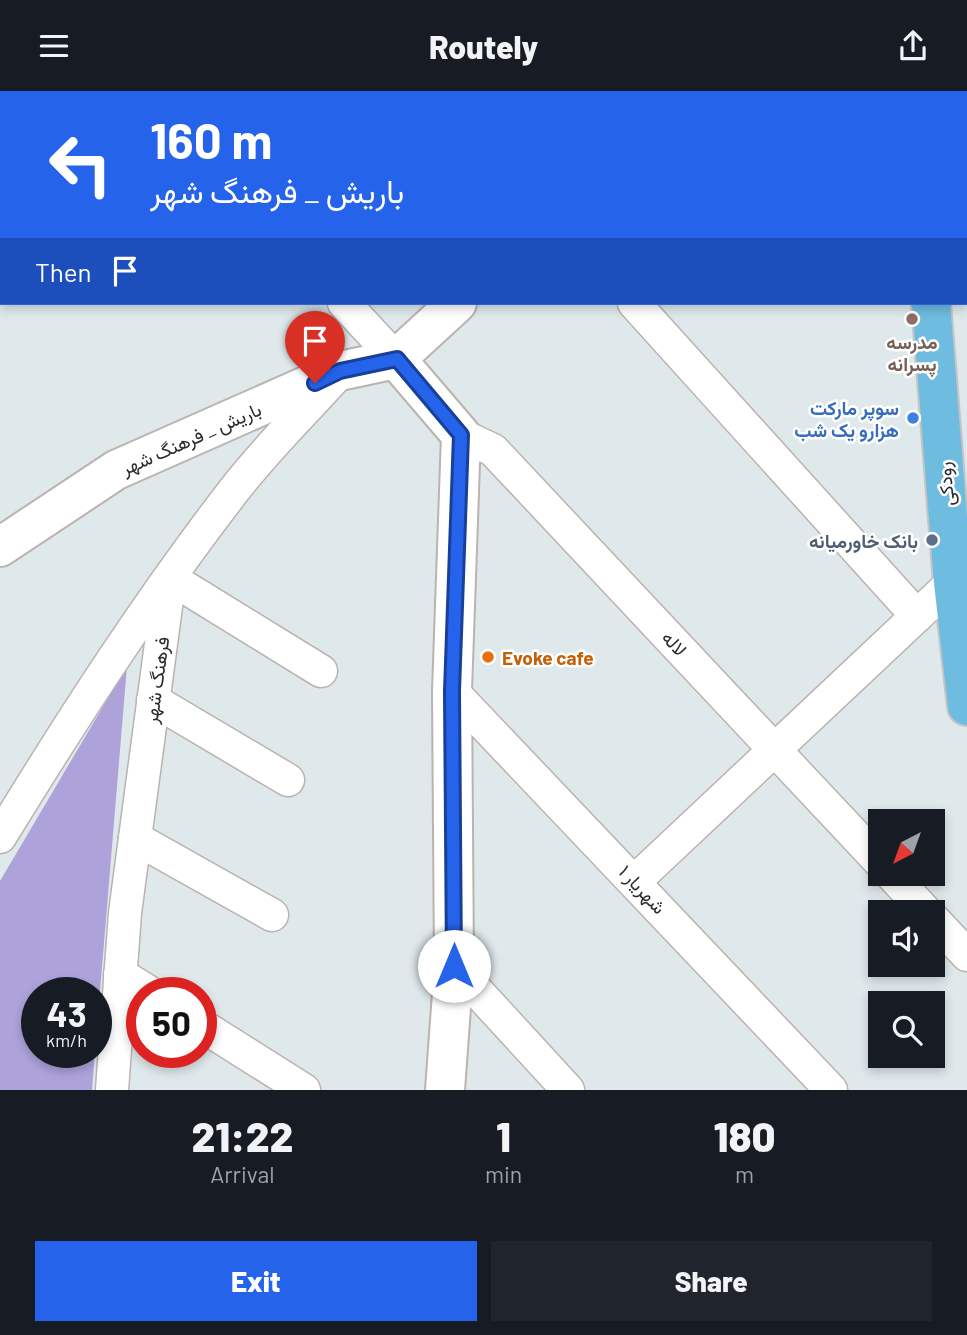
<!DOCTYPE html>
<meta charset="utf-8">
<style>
:root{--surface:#171b24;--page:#20242c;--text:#f1f3f6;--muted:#9ea1a6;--accent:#2563eb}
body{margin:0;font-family:Barlow,Vazirmatn,sans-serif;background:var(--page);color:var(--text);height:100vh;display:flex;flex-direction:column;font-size:26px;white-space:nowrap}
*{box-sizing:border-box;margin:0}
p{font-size:23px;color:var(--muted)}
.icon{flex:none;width:38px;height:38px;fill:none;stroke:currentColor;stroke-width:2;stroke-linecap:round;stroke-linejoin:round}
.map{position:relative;height:999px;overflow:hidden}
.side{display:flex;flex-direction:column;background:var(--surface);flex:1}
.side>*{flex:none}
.hud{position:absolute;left:0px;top:0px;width:968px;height:214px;box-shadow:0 4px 10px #0003;background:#2563eb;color:#fff;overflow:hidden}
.needle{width:46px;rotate:221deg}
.buttons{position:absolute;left:868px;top:718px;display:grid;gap:14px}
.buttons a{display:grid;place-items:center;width:77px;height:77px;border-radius:0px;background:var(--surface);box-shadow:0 4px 10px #0003;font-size:35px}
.speed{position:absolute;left:21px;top:886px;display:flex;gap:14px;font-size:35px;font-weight:700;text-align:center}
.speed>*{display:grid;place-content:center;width:91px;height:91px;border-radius:50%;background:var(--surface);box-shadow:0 4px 10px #0003;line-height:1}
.speed small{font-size:18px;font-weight:400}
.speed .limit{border:10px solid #d22;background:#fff;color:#111}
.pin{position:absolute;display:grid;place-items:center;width:60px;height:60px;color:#fff;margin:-72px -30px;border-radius:50% 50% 50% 0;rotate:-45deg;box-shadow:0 0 7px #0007}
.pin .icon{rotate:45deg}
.me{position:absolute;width:77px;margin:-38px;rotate:0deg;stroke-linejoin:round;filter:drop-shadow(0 0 5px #0008)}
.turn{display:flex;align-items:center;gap:24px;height:147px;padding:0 35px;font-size:32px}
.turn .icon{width:91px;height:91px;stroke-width:2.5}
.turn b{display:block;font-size:49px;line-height:60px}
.then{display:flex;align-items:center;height:66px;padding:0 35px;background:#0003;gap:14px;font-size:26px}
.eta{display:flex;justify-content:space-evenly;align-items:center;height:119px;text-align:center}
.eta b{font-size:42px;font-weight:800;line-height:49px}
.button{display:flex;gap:14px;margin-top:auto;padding:14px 35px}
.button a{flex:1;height:80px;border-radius:0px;background:var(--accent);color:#fff;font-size:28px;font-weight:800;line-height:80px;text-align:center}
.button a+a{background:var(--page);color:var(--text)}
header{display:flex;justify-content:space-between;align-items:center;height:91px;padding:0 35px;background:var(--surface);font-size:32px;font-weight:800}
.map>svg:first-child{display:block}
.green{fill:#aea2db}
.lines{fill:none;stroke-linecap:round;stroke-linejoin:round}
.minor-casing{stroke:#bab3af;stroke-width:35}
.secondary-casing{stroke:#bab3af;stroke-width:42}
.primary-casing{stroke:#c4c4c4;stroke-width:42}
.minor{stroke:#fff;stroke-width:32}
.secondary{stroke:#fff;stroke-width:38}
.primary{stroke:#6ebce0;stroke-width:38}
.route-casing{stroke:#184099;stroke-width:18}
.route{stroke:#2563eb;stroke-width:12}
.education-dot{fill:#8d6e63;stroke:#fff;stroke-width:2.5}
.shop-dot{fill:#3f7fe0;stroke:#fff;stroke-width:2.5}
.service-dot{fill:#5c6f8a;stroke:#fff;stroke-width:2.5}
.food-dot{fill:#e8710a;stroke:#fff;stroke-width:2.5}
.labels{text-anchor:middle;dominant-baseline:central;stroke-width:5;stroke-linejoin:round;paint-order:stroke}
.education-label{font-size:19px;font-weight:bold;fill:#785e54;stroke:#fff}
.shop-label{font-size:19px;font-weight:bold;fill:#366cbe;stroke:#fff;text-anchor:end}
.street-label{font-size:19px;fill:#2b2b2b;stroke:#fff}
.service-label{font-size:19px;font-weight:bold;fill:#4e5e75;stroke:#fff;text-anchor:end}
.food-label{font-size:19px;font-weight:bold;fill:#c56008;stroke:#fff;text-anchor:start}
</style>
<header><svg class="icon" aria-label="menu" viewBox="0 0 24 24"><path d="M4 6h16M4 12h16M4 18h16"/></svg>Routely<svg class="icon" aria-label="share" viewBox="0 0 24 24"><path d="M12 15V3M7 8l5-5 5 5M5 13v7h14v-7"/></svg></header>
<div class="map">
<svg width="967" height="999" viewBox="0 0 967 999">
<rect width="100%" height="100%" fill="#dfe9eb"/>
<polygon class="green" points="127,575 96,948 96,901 37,901 37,961 95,961 92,999 0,999 0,790"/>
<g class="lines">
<g class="minor-casing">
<g id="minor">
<polyline points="462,0 464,2"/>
<polyline points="757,0 759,2"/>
<polyline points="206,2 208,0"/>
<polyline points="344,212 396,268"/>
<polyline points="634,212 917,525"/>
<polyline points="461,344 493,359 880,771"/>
<polyline points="170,487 321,580"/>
<polyline points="452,600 831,999"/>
<polyline points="153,609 288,689"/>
<path d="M0 746C73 627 149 509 235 398 266 358 303 322 337 284"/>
<polyline points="135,747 272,824"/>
<polyline points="890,782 926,821"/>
<polyline points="635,790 953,491"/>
<polyline points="933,828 967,864"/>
<polyline points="454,875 568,999"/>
<polyline points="120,883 149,901"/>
<polyline points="201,934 304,999"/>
<polyline points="112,999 125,822 169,493"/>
</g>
</g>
<g class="secondary-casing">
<g id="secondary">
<polyline points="797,2 803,0"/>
<polyline points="396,268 461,344 452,600 454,875 445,999"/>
<polyline points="0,456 116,379 340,280 396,268 457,212"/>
</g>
</g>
<g class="primary-casing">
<g id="primary">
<polyline points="868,2 869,0"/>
<polyline points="966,91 967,91"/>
<polyline points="931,212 953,491 967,615"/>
</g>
</g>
<use href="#minor" class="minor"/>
<use href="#secondary" class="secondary"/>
<use href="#primary" class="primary"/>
</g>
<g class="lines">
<g class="route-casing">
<polyline id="route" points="315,292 340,280 397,268 461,344 452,600 454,875"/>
</g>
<use href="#route" class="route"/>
</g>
<circle class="education-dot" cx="912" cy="228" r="7"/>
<circle class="shop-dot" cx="913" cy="327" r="7"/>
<circle class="service-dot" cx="932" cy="449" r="7"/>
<circle class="food-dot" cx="488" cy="566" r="7"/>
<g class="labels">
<g class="education-label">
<text x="912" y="250">مدرسه<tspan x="912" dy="22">پسرانه</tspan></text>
</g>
<g class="shop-label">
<text x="899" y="316">سوپر مارکت<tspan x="899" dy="22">هزارو یک شب</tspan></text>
</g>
<g class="street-label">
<text transform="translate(191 347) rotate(-24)">باریش _ فرهنگ شهر</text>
<text transform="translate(945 393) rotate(-95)">رودکى</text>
<text transform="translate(675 552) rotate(47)">لاله</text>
<text transform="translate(156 589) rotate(-82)">فرهنگ شهر</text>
<text transform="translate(643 798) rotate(47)">شهریار ۱</text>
</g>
<g class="service-label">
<text x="918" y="449">بانک خاورمیانه</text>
</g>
<g class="food-label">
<text x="502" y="566">Evoke cafe</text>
</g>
</g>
</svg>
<div class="buttons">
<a><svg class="needle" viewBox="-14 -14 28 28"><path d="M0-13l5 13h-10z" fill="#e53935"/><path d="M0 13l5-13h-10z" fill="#9ea1a6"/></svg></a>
<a><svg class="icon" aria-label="sound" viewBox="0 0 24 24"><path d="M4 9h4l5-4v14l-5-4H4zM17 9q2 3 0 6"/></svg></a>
<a><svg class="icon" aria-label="search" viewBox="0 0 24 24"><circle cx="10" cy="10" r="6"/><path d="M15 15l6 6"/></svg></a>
</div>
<div class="speed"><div>43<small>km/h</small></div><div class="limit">50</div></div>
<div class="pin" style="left:315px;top:292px;background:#d93025"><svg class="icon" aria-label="arrive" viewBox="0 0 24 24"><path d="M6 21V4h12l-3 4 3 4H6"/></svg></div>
<svg class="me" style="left:454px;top:875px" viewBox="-20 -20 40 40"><circle r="19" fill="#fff"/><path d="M0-13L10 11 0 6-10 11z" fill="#2563eb"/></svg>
<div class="hud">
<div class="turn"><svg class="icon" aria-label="left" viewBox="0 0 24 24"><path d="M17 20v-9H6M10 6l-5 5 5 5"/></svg><div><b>160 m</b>باریش _ فرهنگ شهر</div></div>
<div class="then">Then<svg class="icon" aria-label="arrive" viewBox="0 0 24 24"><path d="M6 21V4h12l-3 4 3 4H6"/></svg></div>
</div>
</div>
<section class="side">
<div class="eta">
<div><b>21:22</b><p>Arrival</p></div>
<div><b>1</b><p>min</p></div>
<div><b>180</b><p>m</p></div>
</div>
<div class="button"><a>Exit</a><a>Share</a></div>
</section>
